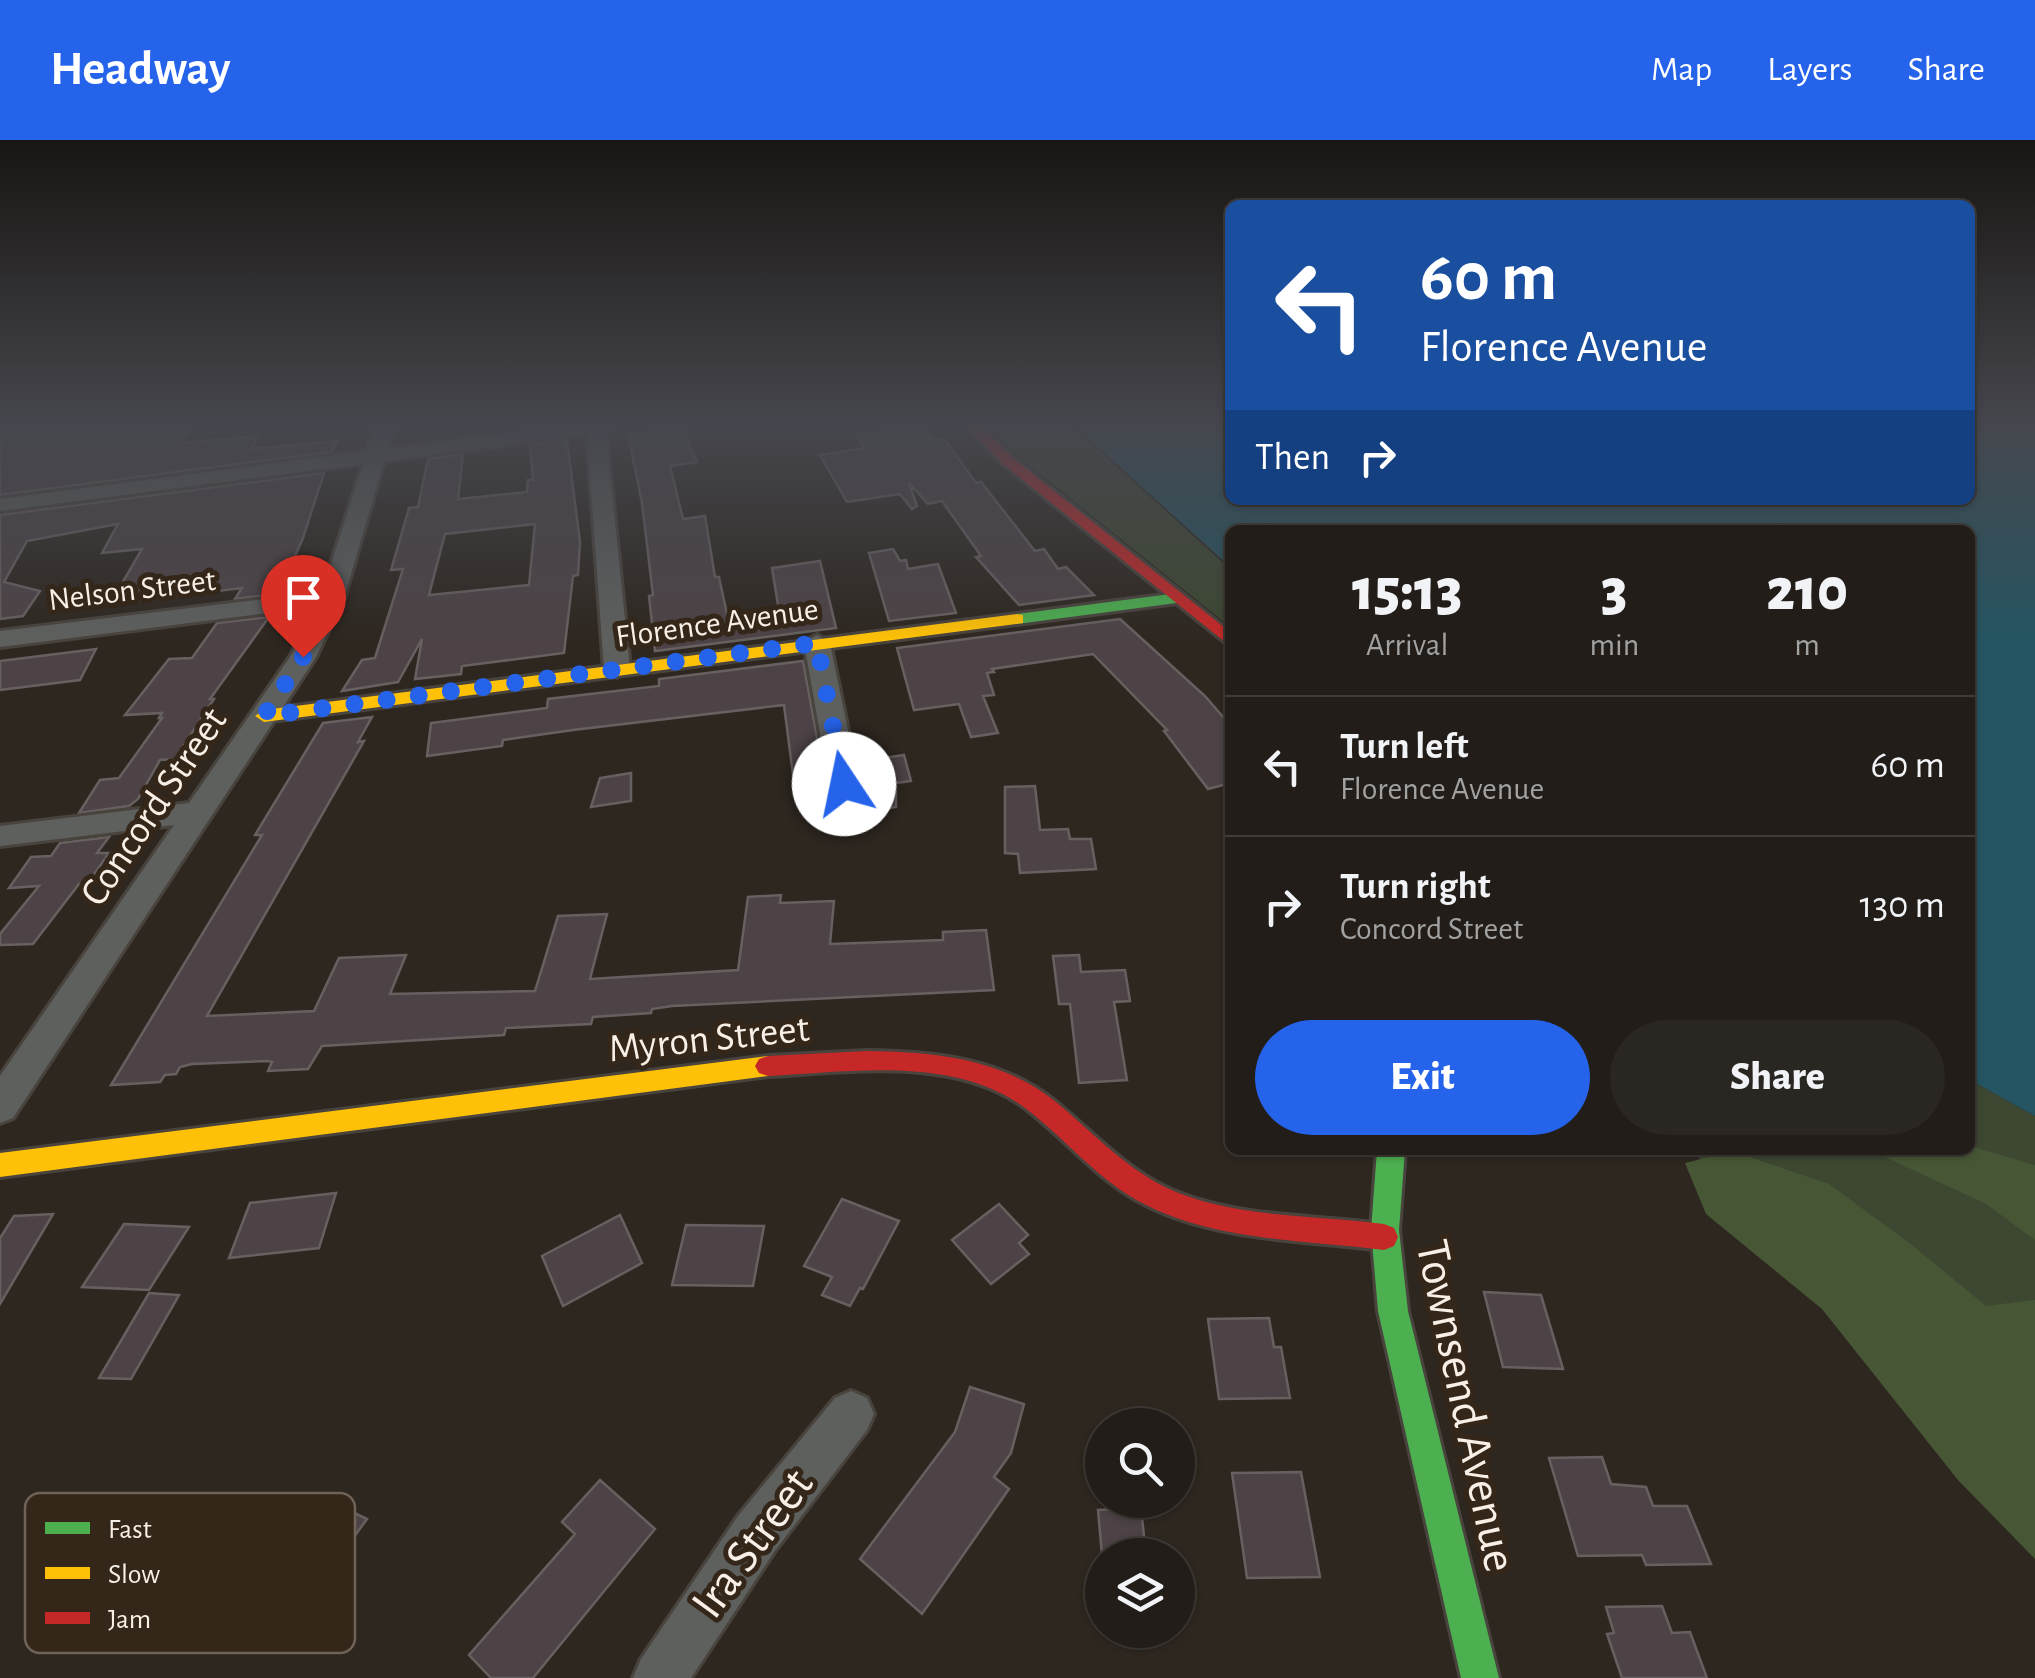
<!DOCTYPE html>
<style>
:root{--surface:#221d18;--page:#2a2621;--text:#f1f3f6;--muted:#a2a2a2;--line:#3f3b37;--accent:#2563eb}
body{margin:0;font-family:"Alegreya Sans",sans-serif;background:var(--page);color:var(--text);height:100vh;display:flex;flex-direction:column;font-size:38px;white-space:nowrap}
*{box-sizing:border-box;margin:0}
p{font-size:32px;color:var(--muted)}
.icon{flex:none;width:55px;height:55px;fill:none;stroke:currentColor;stroke-width:2;stroke-linecap:round;stroke-linejoin:round}
.map{position:relative;flex:1;overflow:hidden}
.drawer{position:absolute;left:1225px;top:385px;width:750px;height:630px;display:flex;flex-direction:column;background:var(--surface);border-radius:15px;box-shadow:0 2px 8px #0004,0 0 0 2px var(--line)}
.drawer>*{flex:none}
.hud{position:absolute;left:1225px;top:60px;width:750px;height:305px;border-radius:15px;box-shadow:0 2px 8px #0004,0 0 0 2px var(--line);background:#1a4fa0;color:#fff;overflow:hidden}
.tools{position:absolute;left:1085px;top:1268px;display:grid;gap:20px}
.tools a{display:grid;place-items:center;width:110px;height:110px;border-radius:50%;background:var(--surface);box-shadow:0 2px 8px #0004,0 0 0 2px var(--line);font-size:50px}
.pin{position:absolute;display:grid;place-items:center;width:85px;height:85px;color:#fff;margin:-102px -42px;border-radius:50% 50% 50% 0;rotate:-45deg;box-shadow:0 0 10px #0007}
.pin .icon{rotate:45deg}
.me{position:absolute;width:110px;margin:-55px;rotate:349deg;stroke-linejoin:round;filter:drop-shadow(0 0 8px #0008)}
.turn{display:flex;align-items:center;gap:35px;height:210px;padding:0 30px;font-size:45px}
.turn .icon{width:130px;height:130px;stroke-width:2.5}
.turn b{display:block;font-size:70px;line-height:85px}
.then{display:flex;align-items:center;height:95px;padding:0 30px;background:#0003;gap:20px;font-size:38px}
.eta{display:flex;justify-content:space-evenly;align-items:center;height:170px;text-align:center}
.eta b{font-size:60px;font-weight:800;line-height:70px}
.cta{display:flex;gap:20px;margin-top:auto;padding:20px 30px}
.cta a{flex:1;height:115px;border-radius:60px;background:var(--accent);color:#fff;font-size:40px;font-weight:800;line-height:115px;text-align:center}
.cta a+a{background:var(--page);color:var(--text)}
ul{padding:0;list-style:none}
li{display:flex;align-items:center;gap:30px;height:140px;padding:0 30px;border-top:2px solid var(--line)}
li div{flex:1}
li b{display:block;font-size:38px}
li em{font-style:normal}
header{display:flex;align-items:center;gap:60px;box-sizing:border-box;height:140px;padding:0 50px;background:var(--accent);color:#fff}
header strong{font-size:48px}
nav{display:flex;gap:55px;margin-inline-start:auto;font-size:35px}
.map>svg:first-child{display:block}
.green{fill:#3d4731}
.forest{fill:#475736}
.water{fill:#255562}
.building{fill:#4d4346;stroke:#676060;stroke-width:2.5;fill-rule:evenodd}
.lines{fill:none;stroke-linecap:round;stroke-linejoin:round}
.street-casing{stroke:#49433d;stroke-width:6}
.fast-casing{stroke:#49433d;stroke-width:6}
.slow-casing{stroke:#49433d;stroke-width:6}
.jam-casing{stroke:#49433d;stroke-width:6}
.street{fill:#5e605e;fill-rule:evenodd}
.fast{fill:#4caf50;fill-rule:evenodd}
.slow{fill:#ffc107;fill-rule:evenodd}
.jam{fill:#c62828;fill-rule:evenodd}
.route{stroke:#2563eb;stroke-width:18;stroke-dasharray:0 32.4}
.labels{text-anchor:middle;dominant-baseline:central;stroke-width:10;stroke-linejoin:round;paint-order:stroke}
.far-street-label{font-size:32px;fill:#f8efe7;stroke:#34271a}
.street-label{font-size:40px;fill:#f8efe7;stroke:#34271a}
.near-street-label{font-size:48px;fill:#f8efe7;stroke:#34271a}
.key{fill:#34271a;stroke:#6f6358;stroke-width:2.5}
.key-label{font-size:28px;fill:#f8efe7}
</style>
<header>
<strong>Headway</strong>
<nav><a>Map</a><a>Layers</a><a>Share</a></nav>
</header>
<div class="map">
<svg width="2035" height="1538" viewBox="0 0 2035 1538">
<rect width="100%" height="100%" fill="#2e2720"/>
<g class="green">
<polygon points="990,286 1072,286 1230,429 1230,487 1010,310"/>
<polygon points="1970,940 2035,976 2035,1335 1691,1010 1970,1010"/>
</g>
<g class="forest">
<polygon points="1970,1006 2035,1025 2035,1100 1986,1064 1870,1010 1970,1010"/>
<polygon points="1732,1011 1829,1044 1912,1105 1986,1166 2035,1160 2035,1419 1958,1340 1822,1169 1706,1074 1685,1023"/>
</g>
<polygon class="water" points="1075,286 1230,286 1230,360 1970,360 1970,286 2035,286 2035,976 1970,940 1970,390 1230,390 1230,427"/>
<g class="building">
<polygon points="0,286 190,286 180,303 258,296 252,309 337,301 332,312 0,355"/>
<polygon points="924,286 933,300 944,298 976,343 981,342 1035,411 1044,409 1058,429 1066,427 1094,455 1019,465 976,417 981,416 942,361 928,364 909,343 917,366 912,369 900,354 847,362 820,315 865,308 856,295"/>
<polygon points="682,287 697,322 670,326 683,379 705,376 715,437 719,437 728,479 779,471 772,428 820,421 836,488 655,511 649,456 653,455 642,363 628,294"/>
<path d="M567 300 580 402 578 435 573 436 564 513 462 526 461 534 415 539 422 499 398 542 342 551 362 520 375 518 403 429 391 430 409 368 418 367 428 319 463 314 458 359 527 352 528 340H533L530 305ZM535 384 529 445 429 455 445 394Z"/>
<polygon points="324,333 303,398 278,454 235,459 242,448 110,464 142,409 102,413 118,384 27,401 4,442 40,451 23,476 0,479 0,375"/>
<polygon points="893,409 900,421 906,420 908,429 938,424 956,473 889,481 869,413"/>
<polygon points="269,477 210,559 214,559 175,619 160,620 138,659 129,666 79,673 100,640 119,638 162,578 159,578 162,573 125,575 169,519 192,518 217,483"/>
<polygon points="1120,479 1205,556 1230,585 1230,643 1208,649 1164,591 1167,590 1093,514 992,529 994,532 987,533 994,555 983,556 998,593 971,597 959,564 914,570 897,508"/>
<polygon points="96,509 80,540 0,550 0,521"/>
<polygon points="803,521 823,630 793,635 784,565 573,590 503,600 502,606 427,616 431,583 547,568 548,559 659,546 659,539"/>
<polygon points="372,577 358,602 364,601 207,876 314,871 339,818 406,815 390,854 535,851 558,776 607,774 590,839 738,830 748,757 781,755 780,763 834,761 830,804 943,800 943,792 986,790 994,850 672,866 652,869 651,873 593,877 591,884 506,888 504,895 322,906 308,929 268,931 272,922 267,921 192,924 180,927 176,934 165,935 160,942 111,945 262,695 255,695 323,583"/>
<polygon points="904,615 911,641 896,643 896,667 831,676 826,646 834,655 854,655 863,643 858,622"/>
<polygon points="631,633 631,661 591,667 600,638"/>
<polygon points="1035,646 1040,690 1068,689 1070,699 1091,699 1096,729 1020,733 1018,714 1005,713 1005,647"/>
<polygon points="109,697 97,713 109,713 88,743 79,744 33,804 0,805 0,794 39,746 9,748 31,717 51,716 60,703"/>
<polygon points="1079,815 1081,832 1125,830 1130,861 1114,862 1127,940 1079,943 1070,864 1059,864 1053,816"/>
<polygon points="336,1053 319,1108 229,1118 250,1063"/>
<polygon points="842,1059 899,1081 863,1149 860,1148 850,1166 822,1155 832,1137 804,1126"/>
<polygon points="999,1064 1028,1095 1019,1103 1029,1114 991,1144 952,1100"/>
<polygon points="53,1074 0,1164 0,1098 14,1076"/>
<polygon points="620,1075 642,1123 563,1166 542,1116"/>
<polygon points="124,1084 189,1087 149,1150 82,1147"/>
<polygon points="686,1085 764,1086 753,1146 672,1145"/>
<polygon points="1484,1152 1541,1155 1563,1229 1503,1227"/>
<polygon points="149,1153 179,1155 131,1239 99,1238"/>
<polygon points="1269,1178 1274,1207 1281,1207 1290,1258 1219,1259 1208,1179"/>
<polygon points="970,1247 1024,1264 1011,1313 994,1337 1009,1349 922,1474 860,1419 955,1292"/>
<polygon points="1602,1317 1611,1344 1646,1347 1653,1366 1687,1366 1711,1424 1646,1425 1642,1415 1578,1416 1549,1318"/>
<polygon points="1301,1332 1320,1437 1247,1438 1232,1333"/>
<polygon points="600,1340 655,1389 533,1538 491,1538 469,1515 575,1394 562,1382"/>
<polygon points="338,1365 367,1379 274,1507 217,1474 301,1366 326,1380"/>
<polygon points="1141,1368 1146,1415 1102,1415 1098,1370"/>
<polygon points="1662,1466 1672,1493 1690,1492 1707,1538 1622,1538 1607,1494 1614,1493 1606,1467"/>
</g>
<g class="lines">
<g class="street-casing">
<g id="street">
<polygon points="375,286 395,286 388,309 562,286 617,286 606,292 630,529 617,537 604,529 587,294 384,321 344,458 316,517 13,978 0,983 0,936 174,685 0,706 0,686 189,663 290,517 315,467 0,507 0,491 322,452 363,324 0,371 0,359 367,311"/>
<polygon points="817,495 830,503 859,644 854,651 834,651 829,644 804,503"/>
<polygon points="851,1251 867,1258 874,1274 867,1290 774,1412 691,1538 633,1538 641,1519 738,1376 835,1258"/>
</g>
</g>
<g class="fast-casing">
<g id="fast">
<polygon points="1178,453 1186,458 1184,462 1017,484 1009,479 1017,474"/>
<polygon points="1377,1010 1405,1010 1399,1090 1408,1171 1499,1538 1461,1538 1378,1171 1371,1090"/>
</g>
</g>
<g class="slow-casing">
<g id="slow">
<polygon points="1017,474 1023,475 1023,483 264,582 255,576 264,570"/>
<polygon points="768,916 777,919 781,926 777,933 768,936 0,1037 0,1013"/>
</g>
</g>
<g class="jam-casing">
<g id="jam">
<polygon points="966,286 981,286 1013,318 1230,492 1230,506 1003,324"/>
<path d="M867 911C935 912 1001 918 1056 962 1091 991 1123 1026 1165 1047 1229 1078 1314 1075 1384 1084L1394 1088 1398 1097 1394 1106 1384 1110C1305 1100 1218 1101 1146 1065 1097 1041 1064 996 1021 965 950 916 849 932 768 936L759 933 755 926 759 919 768 916Z"/>
</g>
</g>
<use href="#street" class="street"/>
<use href="#fast" class="fast"/>
<use href="#slow" class="slow"/>
<use href="#jam" class="jam"/>
</g>
<linearGradient id="sky" x2="0" y2="1"><stop stop-color="#191512"/><stop offset="0.57" stop-color="#46474e"/><stop offset="1" stop-color="#46474e" stop-opacity="0"/></linearGradient>
<rect width="2035" height="501" fill="url(#sky)"/>
<g class="lines">
<polyline class="route" points="303,517 264,576 817,503 844,644"/>
</g>
<g class="labels">
<g class="far-street-label">
<text transform="translate(132 450) rotate(-7)">Nelson Street</text>
<text transform="translate(717 483) rotate(-8)">Florence Avenue</text>
</g>
<g class="street-label">
<text transform="translate(154 667) rotate(-56)">Concord Street</text>
<text transform="translate(709 899) rotate(-6)">Myron Street</text>
</g>
<g class="near-street-label">
<text transform="translate(1465 1266) rotate(78)">Townsend Avenue</text>
<text transform="translate(753 1404) rotate(-54)">Ira Street</text>
</g>
</g>
<rect x="25" y="1353" width="330" height="160" rx="15" class="key"/>
<rect x="45" y="1382" width="45" height="12" fill="#4caf50"/>
<rect x="45" y="1427" width="45" height="12" fill="#ffc107"/>
<rect x="45" y="1472" width="45" height="12" fill="#c62828"/>
<g class="key-label">
<text x="108" y="1398">Fast</text>
<text x="108" y="1443">Slow</text>
<text x="108" y="1488">Jam</text>
</g>
</svg>
<div class="tools">
<a><svg class="icon" aria-label="search" viewBox="0 0 24 24"><circle cx="10" cy="10" r="6"/><path d="M15 15l6 6"/></svg></a>
<a><svg class="icon" aria-label="layers" viewBox="0 0 24 24"><path d="M12 4l9 5-9 5-9-5zM3 14l9 5 9-5"/></svg></a>
</div>
<div class="pin" style="left:303px;top:517px;background:#d93025"><svg class="icon" aria-label="arrive" viewBox="0 0 24 24"><path d="M6 21V4h12l-3 4 3 4H6"/></svg></div>
<svg class="me" style="left:844px;top:644px" viewBox="-20 -20 40 40"><circle r="19" fill="#fff"/><path d="M0-13L10 11 0 6-10 11z" fill="#2563eb"/></svg>
<div class="hud">
<div class="turn"><svg class="icon" aria-label="left" viewBox="0 0 24 24"><path d="M17 20v-9H6M10 6l-5 5 5 5"/></svg><div><b>60 m</b>Florence Avenue</div></div>
<div class="then">Then<svg class="icon" aria-label="right" viewBox="0 0 24 24"><path d="M7 20v-9h11M14 6l5 5-5 5"/></svg></div>
</div>
<section class="drawer">
<div class="eta">
<div><b>15:13</b><p>Arrival</p></div>
<div><b>3</b><p>min</p></div>
<div><b>210</b><p>m</p></div>
</div>
<ul>
<li><svg class="icon" aria-label="left" viewBox="0 0 24 24"><path d="M17 20v-9H6M10 6l-5 5 5 5"/></svg><div><b>Turn left</b><p>Florence Avenue</p></div><em>60 m</em></li>
<li><svg class="icon" aria-label="right" viewBox="0 0 24 24"><path d="M7 20v-9h11M14 6l5 5-5 5"/></svg><div><b>Turn right</b><p>Concord Street</p></div><em>130 m</em></li>
</ul>
<div class="cta"><a>Exit</a><a>Share</a></div>
</section>
</div>
